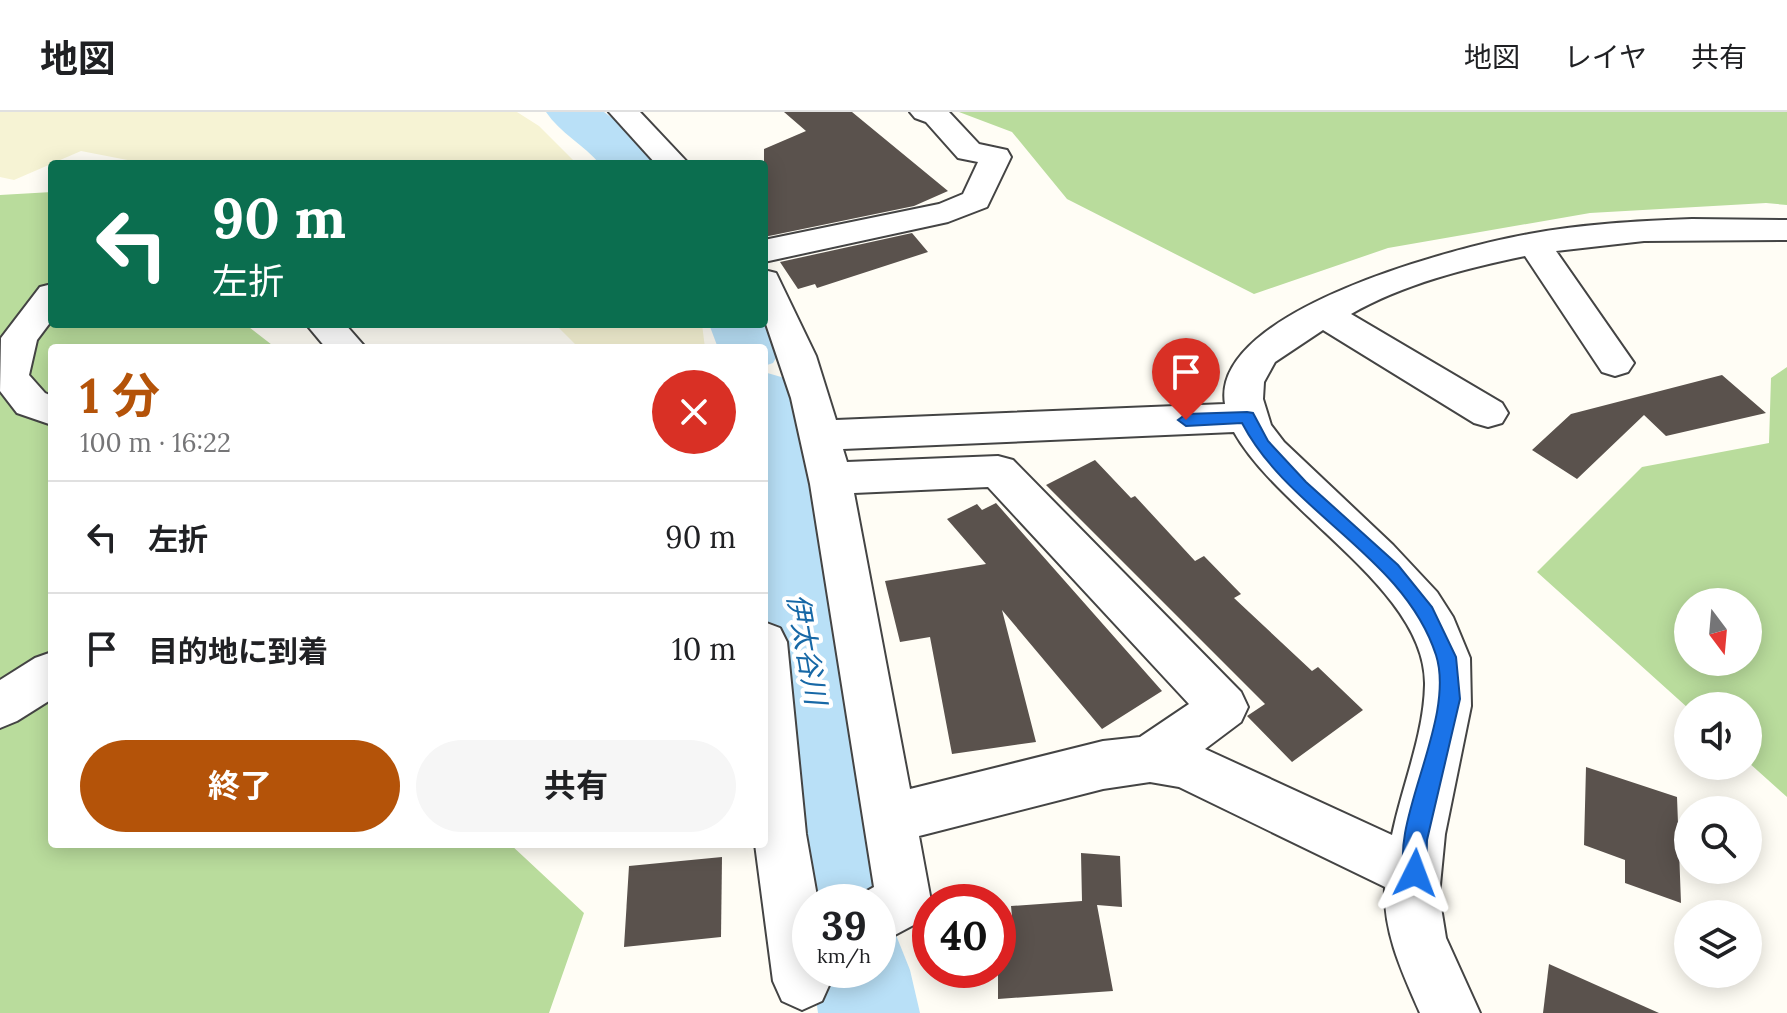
<!DOCTYPE html>
<html lang="ja">
<meta charset="utf-8">
<style>
:root{--surface:#fff;--page:#f6f6f6;--text:#202124;--muted:#757577;--line:#e0e0e0;--accent:#b45309}
body{margin:0;font-family:Lora,"Noto Sans JP",serif;background:var(--page);color:var(--text);height:100vh;display:flex;flex-direction:column;font-size:30px;white-space:nowrap}
*{box-sizing:border-box;margin:0}
p{font-size:26px;color:var(--muted)}
.icon{flex:none;width:44px;height:44px;fill:none;stroke:currentColor;stroke-width:2;stroke-linecap:round;stroke-linejoin:round}
.map{position:relative;flex:1;overflow:hidden}
.panel{position:absolute;left:48px;top:232px;width:720px;height:504px;display:flex;flex-direction:column;background:var(--surface);border-radius:8px;box-shadow:0 4px 20px #0003}
.panel>*{flex:none}
.guide{position:absolute;left:48px;top:48px;width:720px;height:168px;border-radius:8px;box-shadow:0 4px 20px #0003;background:#0b6e4f;color:#fff;overflow:hidden}
.needle{width:52px;rotate:164deg}
.tools{position:absolute;left:1674px;top:476px;display:grid;gap:16px}
.tools a{display:grid;place-items:center;width:88px;height:88px;border-radius:50%;background:var(--surface);box-shadow:0 4px 20px #0003;font-size:40px}
.speed{position:absolute;left:792px;top:772px;display:flex;gap:16px;font-size:40px;font-weight:700;text-align:center}
.speed>*{display:grid;place-content:center;width:104px;height:104px;border-radius:50%;background:var(--surface);box-shadow:0 4px 20px #0003;line-height:1}
.speed small{font-size:20px;font-weight:400}
.speed .limit{border:12px solid #d22;background:#fff;color:#111}
.pin{position:absolute;display:grid;place-items:center;width:68px;height:68px;color:#fff;margin:-82px -34px;border-radius:50% 50% 50% 0;rotate:-45deg;box-shadow:0 0 8px #0007}
.pin .icon{rotate:45deg}
.me{position:absolute;width:88px;margin:-44px;rotate:3deg;stroke-linejoin:round;filter:drop-shadow(0 0 6px #0008)}
.turn{display:flex;align-items:center;gap:28px;height:168px;padding:0 32px;font-size:36px}
.turn .icon{width:104px;height:104px;stroke-width:2.5}
.turn b{display:block;font-size:56px;line-height:68px}
.round{display:grid;place-items:center;flex:none;width:84px;height:84px;border-radius:42px;background:var(--page)}
.head{display:flex;align-items:center;justify-content:space-between;height:136px;padding:0 32px}
h1{font-size:48px;font-weight:700;line-height:60px;color:var(--accent)}
.action{display:flex;gap:16px;margin-top:auto;padding:16px 32px}
.action a{flex:1;height:92px;border-radius:48px;background:var(--accent);color:#fff;font-size:32px;font-weight:700;line-height:92px;text-align:center}
.action a+a{background:var(--page);color:var(--text)}
ul{padding:0;list-style:none}
li{display:flex;align-items:center;gap:24px;height:112px;padding:0 32px;border-top:2px solid var(--line)}
li div{flex:1}
li b{display:block;font-size:30px}
li em{font-style:normal}
header{display:flex;align-items:center;gap:48px;box-sizing:border-box;height:112px;padding:0 40px;background:var(--surface);border-bottom:2px solid var(--line)}
header strong{font-size:38px}
nav{display:flex;gap:44px;margin-inline-start:auto;font-size:28px}
.map>svg:first-child{display:block}
.farmland{fill:#f6f3d4}
.forest{fill:#b9dc9c;fill-rule:evenodd}
.lines{fill:none;stroke-linecap:round;stroke-linejoin:round}
.river{fill:#b9e0f7;fill-rule:evenodd}
.building{fill:#5a524d}
.minor-casing{stroke:#444;stroke-width:4}
.minor{fill:#fff;fill-rule:evenodd}
.route{fill:#1a73e8;stroke:#114b97;stroke-width:2}
.labels{text-anchor:middle;dominant-baseline:central;stroke-width:8;stroke-linejoin:round;paint-order:stroke}
.water-label{font-size:28px;font-style:italic;fill:#1768a6;stroke:#fff}
</style>
<header>
<strong>地図</strong>
<nav><a>地図</a><a>レイヤ</a><a>共有</a></nav>
</header>
<div class="map">
<svg width="1787" height="901" viewBox="0 0 1787 901">
<rect width="100%" height="100%" fill="#fffdf5"/>
<g class="farmland">
<polygon points="0,0 517,0 539,14 577,52 148,52 81,39 14,68 0,65"/>
<polygon points="555,212 702,212 705,236 579,236"/>
</g>
<g class="forest">
<polygon points="959,0 1787,0 1787,93 1766,91 1590,101 1388,136 1254,182 1067,87 1012,20"/>
<polygon points="52,80 52,212 245,212 276,236 52,236 52,732 510,732 584,801 549,901 0,901 0,83"/>
<path d="M1787 255V685L1748 650V594L1688 596 1537 460 1642 355 1769 331 1771 266ZM1688 490H1748V550H1688Z"/>
</g>
<g class="lines">
<g class="river">
<path d="M546 0H604L623 14 656 52H600C584 33 560 21 546 0Z"/>
<polygon points="764,200 782,236 773,251 764,254 764,236 718,236 709,212 764,212"/>
<polygon points="764,260 788,267 797,284 898,790 886,819 896,823 910,858 920,901 818,901 812,858 878,858 878,790 810,790 810,808 802,790 764,519"/>
</g>
</g>
<g class="building">
<polygon points="784,0 852,0 948,79 914,94 764,125 764,37 806,19"/>
<polygon points="912,121 928,140 817,176 815,172 798,177 780,150"/>
<polygon points="1722,263 1766,301 1666,324 1644,303 1577,367 1532,338 1571,302"/>
<polygon points="1095,348 1131,386 1135,384 1195,449 1204,444 1241,482 1234,486 1312,559 1318,555 1363,598 1292,650 1247,604 1265,592 1046,373"/>
<polygon points="996,391 1162,579 1102,617 1002,498 1036,630 952,642 930,525 900,530 885,469 986,452 947,407 977,392 982,398"/>
<polygon points="1586,655 1677,685 1681,791 1625,771 1625,748 1584,733"/>
<polygon points="1081,741 1120,744 1122,795 1097,793 1113,879 998,887 998,806 1012,805 1011,794 1082,789"/>
<polygon points="722,745 721,825 624,835 629,754"/>
<polygon points="1549,852 1659,901 1543,901"/>
</g>
<g class="lines">
<g class="minor-casing">
<g id="minor">
<polygon points="609,0 640,0 689,52 656,52"/>
<polygon points="910,0 949,0 979,32 1007,38 1011,45 987,95 948,110 764,150 764,128 939,92 963,82 978,50 958,46 926,10 915,6"/>
<path d="M1692 107 1787 108V128L1644 129 1556 139 1634 251 1628 260 1615 264 1602 260 1525 144C1467 156 1403 172 1351 202L1502 291 1508 301 1502 311 1488 315 1474 311 1323 218 1275 250 1264 270 1263 287 1271 313 1284 330 1393 433 1437 480 1453 505 1470 546 1471 594 1445 722 1439 783 1446 826 1480 901H1420C1402 860 1383 820 1385 775L1179 675 1150 670 1103 677 919 724 931 789 923 808 878 832V790H856L858 784 874 775 810 372 791 286 764 206V158L776 161 816 244 836 308 1225 292C1209 198 1461 134 1529 122 1582 112 1638 109 1692 107ZM1234 320C1280 402 1427 478 1425 573 1424 623 1402 674 1392 723L1205 637 1241 610 1248 595 1241 580 1013 348 998 344 847 350 843 337ZM988 375 1189 592 1140 625 1103 629 910 677 854 381Z"/>
<polygon points="52,172 52,208 37,228 29,263 45,281 52,284 52,313 17,301 0,279 1,226 40,175"/>
<polygon points="306,212 345,212 366,236 326,236"/>
<polygon points="764,510 780,516 787,530 806,722 818,790 810,790 810,858 829,858 831,869 822,889 802,898 782,889 773,869 755,732 764,732"/>
<polygon points="52,540 52,587 17,609 0,616 0,568 35,546"/>
</g>
</g>
<use href="#minor" class="minor"/>
</g>
<path class="route" d="M1247 300 1253 301 1268 329 1306 370 1398 453 1432 495 1456 545 1460 587 1427 728 1426 761 1423 769 1415 773 1407 769C1385 715 1457 609 1436 543 1404 444 1289 401 1242 311L1186 314 1178 308 1186 302Z"/>
<g class="labels">
<g class="water-label">
<text transform="translate(807 537) rotate(80)">伊太谷川</text>
</g>
</g>
</svg>
<div class="tools">
<a><svg class="needle" viewBox="-14 -14 28 28"><path d="M0-13l5 13h-10z" fill="#e53935"/><path d="M0 13l5-13h-10z" fill="#757577"/></svg></a>
<a><svg class="icon" aria-label="sound" viewBox="0 0 24 24"><path d="M4 9h4l5-4v14l-5-4H4zM17 9q2 3 0 6"/></svg></a>
<a><svg class="icon" aria-label="search" viewBox="0 0 24 24"><circle cx="10" cy="10" r="6"/><path d="M15 15l6 6"/></svg></a>
<a><svg class="icon" aria-label="layers" viewBox="0 0 24 24"><path d="M12 4l9 5-9 5-9-5zM3 14l9 5 9-5"/></svg></a>
</div>
<div class="speed"><div>39<small>km/h</small></div><div class="limit">40</div></div>
<div class="pin" style="left:1186px;top:308px;background:#d93025"><svg class="icon" aria-label="arrive" viewBox="0 0 24 24"><path d="M6 21V4h12l-3 4 3 4H6"/></svg></div>
<svg class="me" style="left:1415px;top:761px" viewBox="-20 -20 40 40"><path d="M0-17L14 15 0 8-14 15z" fill="#1a73e8" stroke="#fff" stroke-width="4"/></svg>
<div class="guide">
<div class="turn"><svg class="icon" aria-label="left" viewBox="0 0 24 24"><path d="M17 20v-9H6M10 6l-5 5 5 5"/></svg><div><b>90 m</b>左折</div></div>
</div>
<section class="panel">
<div class="head"><div><h1>1 分</h1><p>100 m · 16:22</p></div><a class="round" style="background:#d93025;color:#fff"><svg class="icon" aria-label="close" viewBox="0 0 24 24"><path d="M6 6l12 12M18 6L6 18"/></svg></a></div>
<ul>
<li><svg class="icon" aria-label="left" viewBox="0 0 24 24"><path d="M17 20v-9H6M10 6l-5 5 5 5"/></svg><div><b>左折</b></div><em>90 m</em></li>
<li><svg class="icon" aria-label="arrive" viewBox="0 0 24 24"><path d="M6 21V4h12l-3 4 3 4H6"/></svg><div><b>目的地に到着</b></div><em>10 m</em></li>
</ul>
<div class="action"><a>終了</a><a>共有</a></div>
</section>
</div>
